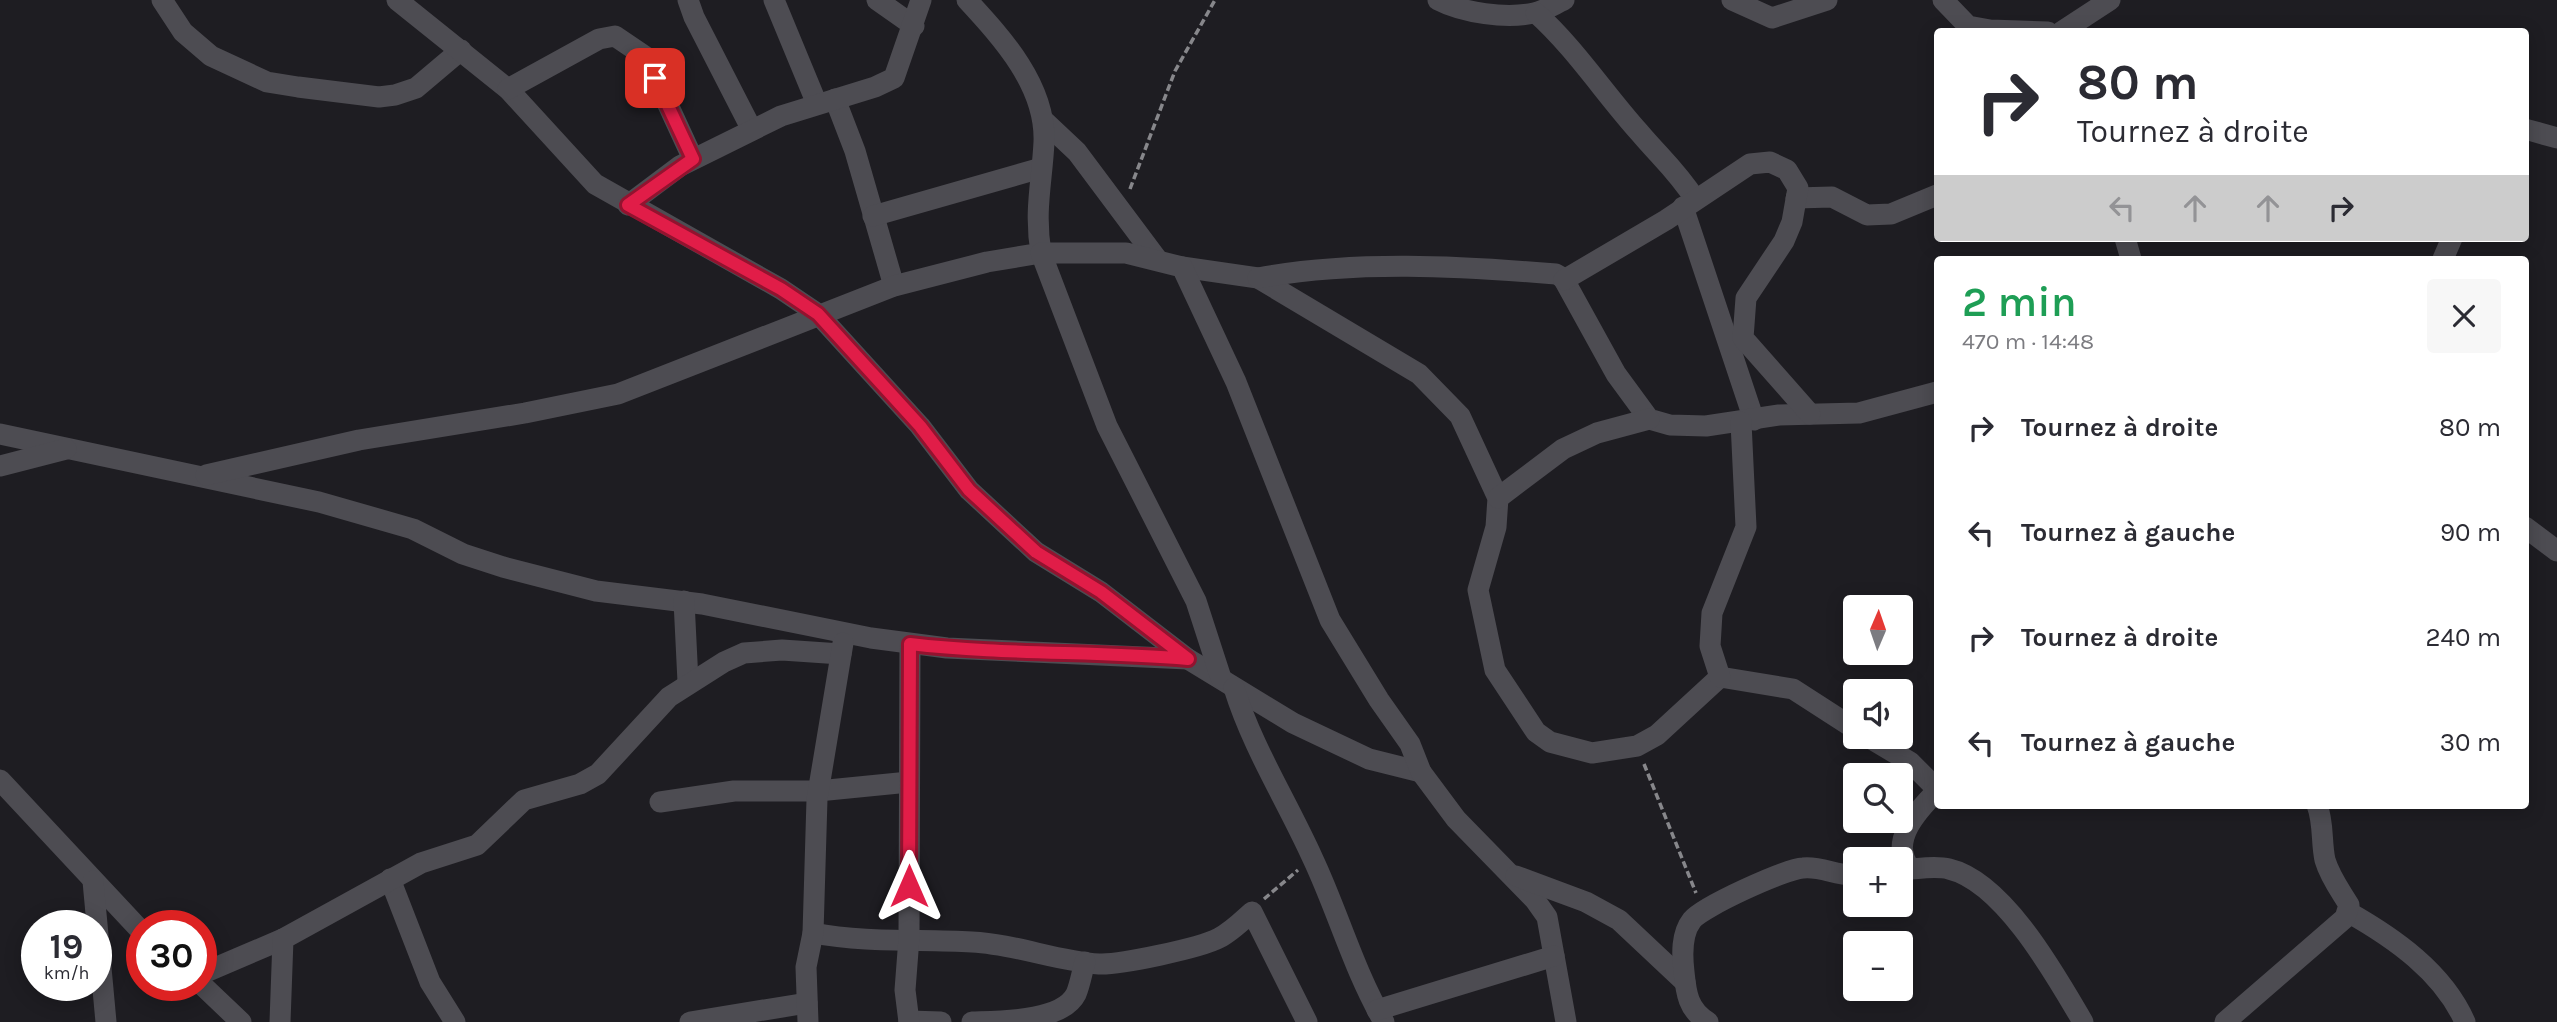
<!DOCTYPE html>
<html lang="fr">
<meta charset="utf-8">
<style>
:root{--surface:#fff;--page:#f7f7f7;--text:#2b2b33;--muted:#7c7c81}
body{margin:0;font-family:Karla,sans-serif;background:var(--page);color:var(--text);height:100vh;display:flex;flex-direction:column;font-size:26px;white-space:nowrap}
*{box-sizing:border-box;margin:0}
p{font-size:23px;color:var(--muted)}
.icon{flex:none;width:38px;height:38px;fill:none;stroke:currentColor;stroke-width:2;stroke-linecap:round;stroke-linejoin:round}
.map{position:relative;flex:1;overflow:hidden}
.side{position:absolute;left:1934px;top:256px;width:595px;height:553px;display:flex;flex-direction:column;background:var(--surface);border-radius:7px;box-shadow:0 4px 18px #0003}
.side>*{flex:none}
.top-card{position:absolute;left:1934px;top:28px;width:595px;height:214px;border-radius:7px;box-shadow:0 4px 18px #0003;background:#fff;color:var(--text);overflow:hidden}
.needle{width:46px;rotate:2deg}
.tools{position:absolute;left:1843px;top:595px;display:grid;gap:14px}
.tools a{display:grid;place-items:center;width:70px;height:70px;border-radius:7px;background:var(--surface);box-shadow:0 4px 18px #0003;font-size:35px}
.speed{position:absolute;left:21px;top:910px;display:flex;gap:14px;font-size:35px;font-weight:700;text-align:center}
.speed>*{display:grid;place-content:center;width:91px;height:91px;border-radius:50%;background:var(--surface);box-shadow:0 4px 18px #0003;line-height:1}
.speed small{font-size:18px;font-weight:400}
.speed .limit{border:10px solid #d22;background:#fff;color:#111}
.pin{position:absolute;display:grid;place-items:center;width:60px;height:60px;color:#fff;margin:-30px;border-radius:14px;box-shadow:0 4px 10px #0006}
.me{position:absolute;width:77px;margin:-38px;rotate:0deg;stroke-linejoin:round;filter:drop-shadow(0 0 5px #0008)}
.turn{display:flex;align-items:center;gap:24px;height:147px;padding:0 28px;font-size:32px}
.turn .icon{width:91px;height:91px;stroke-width:2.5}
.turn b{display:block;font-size:49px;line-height:60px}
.lanes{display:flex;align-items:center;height:66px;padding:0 28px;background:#0003;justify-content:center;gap:35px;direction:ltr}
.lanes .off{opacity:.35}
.round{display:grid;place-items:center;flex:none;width:74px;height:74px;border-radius:7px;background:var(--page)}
.headline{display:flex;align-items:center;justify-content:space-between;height:119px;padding:0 28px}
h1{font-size:42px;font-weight:600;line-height:52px;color:#1e9e55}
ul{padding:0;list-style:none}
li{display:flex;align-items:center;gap:21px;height:105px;padding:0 28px}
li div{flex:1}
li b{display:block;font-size:26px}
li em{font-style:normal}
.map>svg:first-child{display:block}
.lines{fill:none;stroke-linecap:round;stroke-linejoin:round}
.path{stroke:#87878b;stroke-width:3.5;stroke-dasharray:7 3.5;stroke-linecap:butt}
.minor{stroke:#4d4c52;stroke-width:21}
.route-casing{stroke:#92132f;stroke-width:18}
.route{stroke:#e11d48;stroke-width:12}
</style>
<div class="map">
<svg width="2557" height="1022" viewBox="0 0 2557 1022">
<rect width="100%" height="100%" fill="#1e1d22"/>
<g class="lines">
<g class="path">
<polyline points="1130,189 1175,71 1215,0"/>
<polyline points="1644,764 1696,893"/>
<polyline points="1264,899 1298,870"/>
</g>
<g class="minor">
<polyline points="162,0 183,32 211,56 267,82 298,87 379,97 395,95 416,88 461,50"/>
<polyline points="397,0 508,89 595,184 781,289 818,314 920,426 969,490 1036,552 1101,592 1188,659 1293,723 1369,759 1421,772"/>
<polyline points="688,0 694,17 752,130"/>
<polyline points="774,0 817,104"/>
<polyline points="877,0 914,26"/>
<path d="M1438 0C1463 13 1506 19 1534 13 1544 11 1555 4 1564 0"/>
<polyline points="1732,0 1772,18 1827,0"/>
<polyline points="1943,0 1968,26 1990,30 2048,32"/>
<path d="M1536 13C1575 48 1604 93 1639 132 1661 158 1676 170 1695 199"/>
<polyline points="2061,32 2110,0"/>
<polyline points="508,89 599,39 615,36 646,57 693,159"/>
<polyline points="835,99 855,151 894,286"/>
<polyline points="1043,120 1077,152 1157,259"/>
<polyline points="2525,129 2557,138"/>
<polyline points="1796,198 1832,197 1867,215 1891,214 1937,195"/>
<polyline points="628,205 680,166 781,116 875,87 894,78 921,0"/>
<polyline points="1683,207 1754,420"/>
<polyline points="873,216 1041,168"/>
<polyline points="2125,238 2131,259"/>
<polyline points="2443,259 2452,238"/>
<polyline points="1182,267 1258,278 1419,374 1460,416 1498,498 1496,527 1478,590 1495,670 1536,732 1550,742 1592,753 1637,746 1657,735 1720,677 1793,689 1855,729"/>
<path d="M1258 278C1355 260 1459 266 1556 274L1563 278 1616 374 1649 419 1670 425 1706 426 1779 415 1859 413 1937 392"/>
<polyline points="1564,280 1666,220 1750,164 1770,162 1787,170 1798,188 1792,222 1784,241 1746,298 1743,338 1810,414"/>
<polyline points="0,434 319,502 413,529 463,554 503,567 596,591 702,604 871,638 947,648 1188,659"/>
<polyline points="0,466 66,449"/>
<path d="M206 475 359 440 525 413 618 394 894 286 987 262 1041 253C1034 210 1042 183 1044 142 1046 86 1003 39 967 0"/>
<polyline points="1498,498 1563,449 1597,433 1649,419"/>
<polyline points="2525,527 2557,551"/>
<polyline points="684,601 688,682"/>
<polyline points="1720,677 1710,646 1712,613 1746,527 1741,422"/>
<polyline points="1221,678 1196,601 1107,426 1041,253 1126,253 1182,267 1236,382 1330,620 1379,700 1410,744 1421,772 1456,819 1535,900 1547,917 1566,1022"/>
<path d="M1234 688C1253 749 1287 801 1313 859 1338 912 1354 971 1384 1022"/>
<polyline points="1868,737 1910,762 1937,789"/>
<polyline points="0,780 142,932"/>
<path d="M1937 791C1918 810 1887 843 1911 869 1924 868 1937 866 1949 869 2004 882 2056 976 2083 1022"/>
<polyline points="660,802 734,791 818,791 909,782"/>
<polyline points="1516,876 1586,902 1619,920 1685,982"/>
<polyline points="390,879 430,982 455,1022"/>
<polyline points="93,881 106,1022"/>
<path d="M2348 912C2394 938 2443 972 2465 1022"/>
<path d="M813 933C866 943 918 939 972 942 1015 944 1056 961 1099 964 1120 965 1200 948 1219 938 1231 932 1242 921 1252 912L1307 1022"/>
<polyline points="201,974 283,939"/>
<polyline points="201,984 241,1022"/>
<polyline points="1377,1010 1554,956"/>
<polyline points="909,1021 941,1022"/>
<polyline points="280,1022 283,939 421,863 477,845 524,800 580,784 598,774 669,697 724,662 744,653 782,650 841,654"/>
<polyline points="690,1022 807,1003"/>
<polyline points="808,1022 806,967 813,933 817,799 843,643"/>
<polyline points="909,1022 905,990 909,938 910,644"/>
<path d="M972 1022C999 1021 1062 1022 1076 994 1080 985 1082 972 1085 962"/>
<path d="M1708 1022C1688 1010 1686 993 1684 972 1682 955 1681 934 1692 920 1702 907 1785 869 1803 868 1822 866 1836 876 1855 875"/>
<path d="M2225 1022 2345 918 2349 905C2340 890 2330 877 2325 860 2321 842 2324 823 2317 805"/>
</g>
</g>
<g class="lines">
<g class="route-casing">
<path id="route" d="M655 78 693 159 628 205 781 289 818 314 920 426 969 490 1036 552 1101 592 1188 659C1096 651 1003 655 910 644L909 886"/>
</g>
<use href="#route" class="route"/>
</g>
</svg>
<div class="tools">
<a><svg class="needle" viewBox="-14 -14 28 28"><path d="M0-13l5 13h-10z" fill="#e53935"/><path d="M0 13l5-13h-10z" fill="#7c7c81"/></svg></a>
<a><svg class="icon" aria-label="sound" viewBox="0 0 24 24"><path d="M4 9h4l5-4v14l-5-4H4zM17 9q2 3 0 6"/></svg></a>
<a><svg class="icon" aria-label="search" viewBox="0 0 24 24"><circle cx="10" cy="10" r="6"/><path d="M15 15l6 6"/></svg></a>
<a>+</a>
<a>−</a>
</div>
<div class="speed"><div>19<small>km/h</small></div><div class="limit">30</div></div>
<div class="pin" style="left:655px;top:78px;background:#d93025"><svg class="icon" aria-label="arrive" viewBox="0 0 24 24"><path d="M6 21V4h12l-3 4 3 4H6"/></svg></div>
<svg class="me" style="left:909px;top:886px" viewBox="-20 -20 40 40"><path d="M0-17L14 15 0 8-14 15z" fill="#e11d48" stroke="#fff" stroke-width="4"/></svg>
<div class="top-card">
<div class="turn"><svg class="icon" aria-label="right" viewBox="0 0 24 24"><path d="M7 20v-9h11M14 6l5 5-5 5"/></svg><div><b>80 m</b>Tournez à droite</div></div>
<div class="lanes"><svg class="icon off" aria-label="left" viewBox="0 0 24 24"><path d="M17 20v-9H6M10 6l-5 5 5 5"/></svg><svg class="icon off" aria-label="ahead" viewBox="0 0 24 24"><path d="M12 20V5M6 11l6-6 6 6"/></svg><svg class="icon off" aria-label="ahead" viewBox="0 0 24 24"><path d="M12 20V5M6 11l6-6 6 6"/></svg><svg class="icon" aria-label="right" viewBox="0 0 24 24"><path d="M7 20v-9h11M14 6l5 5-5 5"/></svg></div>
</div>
<section class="side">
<div class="headline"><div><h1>2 min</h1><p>470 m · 14:48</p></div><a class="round"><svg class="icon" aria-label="close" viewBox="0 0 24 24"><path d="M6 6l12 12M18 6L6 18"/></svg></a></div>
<ul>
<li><svg class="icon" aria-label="right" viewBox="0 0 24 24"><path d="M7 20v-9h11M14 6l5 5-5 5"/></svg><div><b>Tournez à droite</b></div><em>80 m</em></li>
<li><svg class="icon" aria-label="left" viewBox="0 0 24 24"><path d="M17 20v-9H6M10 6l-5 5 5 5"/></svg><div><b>Tournez à gauche</b></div><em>90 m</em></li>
<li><svg class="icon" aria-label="right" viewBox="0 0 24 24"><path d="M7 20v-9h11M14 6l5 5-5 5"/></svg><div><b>Tournez à droite</b></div><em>240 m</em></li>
<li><svg class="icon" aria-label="left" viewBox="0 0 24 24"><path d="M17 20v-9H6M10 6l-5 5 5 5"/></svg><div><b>Tournez à gauche</b></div><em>30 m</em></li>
</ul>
</section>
</div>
